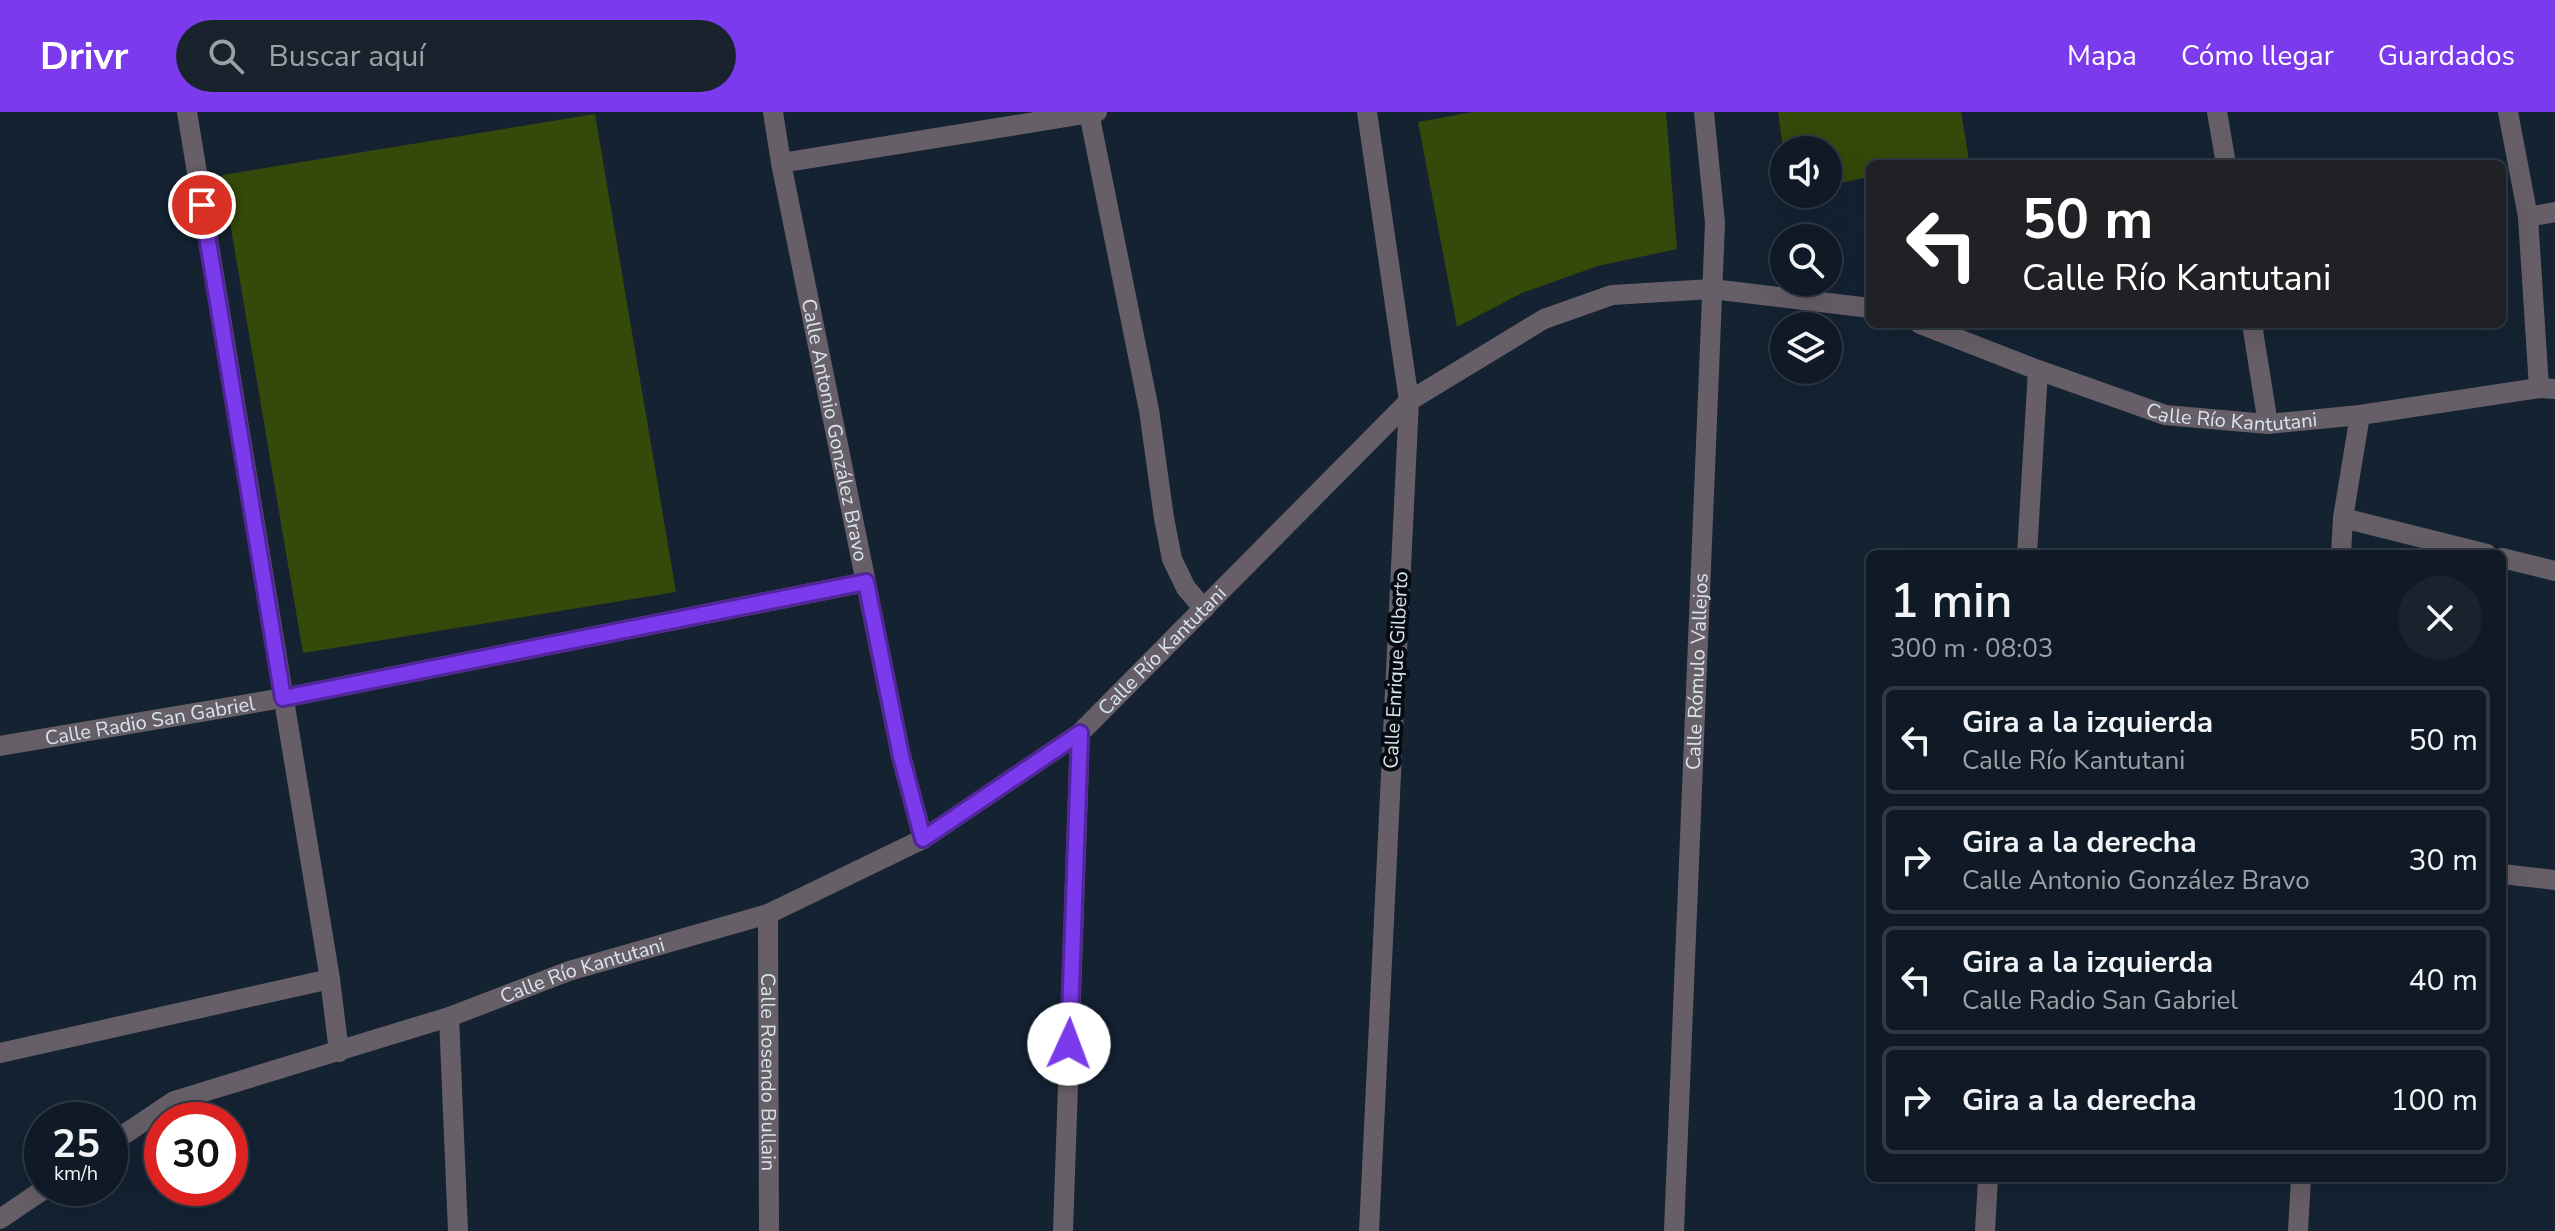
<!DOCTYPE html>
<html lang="es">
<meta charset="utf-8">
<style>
:root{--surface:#0f1a26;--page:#18232e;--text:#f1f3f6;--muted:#9ba1a7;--line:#2f3843;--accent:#7c3aed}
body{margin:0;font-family:"Nunito Sans",sans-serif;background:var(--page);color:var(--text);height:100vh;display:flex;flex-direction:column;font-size:30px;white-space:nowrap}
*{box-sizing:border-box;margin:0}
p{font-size:26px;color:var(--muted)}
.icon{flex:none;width:44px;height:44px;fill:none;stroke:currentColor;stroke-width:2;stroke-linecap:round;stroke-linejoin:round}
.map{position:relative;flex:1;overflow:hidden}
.drawer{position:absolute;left:1866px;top:438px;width:640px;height:632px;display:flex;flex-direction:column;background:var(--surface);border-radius:12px;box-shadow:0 8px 32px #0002,0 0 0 2px var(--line)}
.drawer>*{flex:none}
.banner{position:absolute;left:1866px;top:48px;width:640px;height:168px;border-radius:12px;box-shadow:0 8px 32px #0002,0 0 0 2px var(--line);background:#202124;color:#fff;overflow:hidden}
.tools{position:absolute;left:1770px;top:24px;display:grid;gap:16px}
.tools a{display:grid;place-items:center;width:72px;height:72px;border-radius:50%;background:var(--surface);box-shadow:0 8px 32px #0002,0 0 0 2px var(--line);font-size:40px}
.speed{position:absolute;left:24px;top:990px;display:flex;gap:16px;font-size:40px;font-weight:700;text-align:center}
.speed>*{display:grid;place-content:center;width:104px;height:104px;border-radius:50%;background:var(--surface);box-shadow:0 8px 32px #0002,0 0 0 2px var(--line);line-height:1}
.speed small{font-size:20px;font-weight:400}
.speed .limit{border:12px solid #d22;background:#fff;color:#111}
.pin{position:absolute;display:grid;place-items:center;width:68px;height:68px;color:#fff;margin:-34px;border:4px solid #fff;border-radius:50%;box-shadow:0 2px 8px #0007}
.me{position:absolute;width:88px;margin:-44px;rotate:2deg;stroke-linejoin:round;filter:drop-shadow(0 0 6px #0008)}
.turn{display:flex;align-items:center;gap:28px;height:168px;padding:0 24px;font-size:36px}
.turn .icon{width:104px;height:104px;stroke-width:2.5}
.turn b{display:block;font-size:56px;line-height:68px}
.round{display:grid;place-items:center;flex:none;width:84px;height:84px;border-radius:42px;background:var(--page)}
.headline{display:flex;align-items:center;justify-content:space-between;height:136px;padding:0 24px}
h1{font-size:48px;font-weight:600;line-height:60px}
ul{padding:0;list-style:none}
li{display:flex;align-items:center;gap:24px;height:108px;margin:0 16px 12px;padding:0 8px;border:4px solid var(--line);border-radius:12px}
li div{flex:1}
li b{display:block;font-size:30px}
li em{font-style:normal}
header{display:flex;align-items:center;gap:48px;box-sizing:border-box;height:112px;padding:0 40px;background:var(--accent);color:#fff}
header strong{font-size:38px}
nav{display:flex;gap:44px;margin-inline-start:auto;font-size:28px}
.search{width:560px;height:72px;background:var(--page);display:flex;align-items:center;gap:20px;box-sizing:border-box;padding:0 28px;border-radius:44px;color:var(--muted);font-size:30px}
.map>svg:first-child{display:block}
.green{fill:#35490a}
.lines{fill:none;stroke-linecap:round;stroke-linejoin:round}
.minor{stroke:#675f67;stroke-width:20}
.route-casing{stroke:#51269a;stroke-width:20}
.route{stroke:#7c3aed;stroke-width:14}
.labels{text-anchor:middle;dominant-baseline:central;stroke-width:8;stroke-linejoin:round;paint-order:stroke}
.street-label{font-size:20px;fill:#dae4ef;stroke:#060b12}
</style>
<header>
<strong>Drivr</strong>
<div class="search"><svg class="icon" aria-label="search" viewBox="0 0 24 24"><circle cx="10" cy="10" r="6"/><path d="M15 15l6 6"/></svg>Buscar aquí</div>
<nav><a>Mapa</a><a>Cómo llegar</a><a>Guardados</a></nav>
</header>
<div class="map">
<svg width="2555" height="1119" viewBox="0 0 2555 1119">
<rect width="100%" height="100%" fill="#142232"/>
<g class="green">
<polygon points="1473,0 1666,0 1677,137 1598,154 1522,181 1457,215 1418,10"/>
<polygon points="1778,0 1961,0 1969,48 1945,52 1870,52 1870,65 1828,73 1828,38 1784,38 1784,43"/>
<polygon points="595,2 676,480 303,541 222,63"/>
</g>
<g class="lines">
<g class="minor">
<polyline points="187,0 330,867 339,940"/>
<path id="s1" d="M773 0 781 51 901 644 923 727"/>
<polyline points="1367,0 1409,289 1369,1119"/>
<polyline points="2217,0 2226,52"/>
<polyline points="2508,0 2528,105 2539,276"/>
<polyline points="1089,1 1149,298 1164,406 1172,447 1186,476 1204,497"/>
<polyline points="781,51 1097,0"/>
<polyline points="2528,105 2555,100"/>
<path id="s2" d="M1920 212 2038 258 2165 303 2268 312 2360 303 2539 276 2555 277"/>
<polyline points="2252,212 2268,312"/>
<polyline points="2343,406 2487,442"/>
<polyline points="2027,442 2038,258"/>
<polyline points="2341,442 2343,406 2360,303"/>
<polyline points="2502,446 2555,459"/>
<path id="s3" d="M0 634 283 586 866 470"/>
<polyline points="2502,762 2555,768"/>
<path id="s4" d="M768 802 769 1119"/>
<polyline points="449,905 458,1119"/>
<polyline points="0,941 330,867"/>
<path id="s5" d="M110 1032 174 989 449 905 569 859 768 802 923 727 1080 621 1409 289 1544 207 1612 183 1712 177 1870 196"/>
<polyline points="0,1107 46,1076"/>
<polyline points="1063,1119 1080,621"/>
<path id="s6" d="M1674 1119 1715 111 1704 0"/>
<polyline points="1985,1119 1988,1066"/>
<polyline points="2298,1119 2301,1066"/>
</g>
</g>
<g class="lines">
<g class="route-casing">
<polyline id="route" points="202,93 283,586 866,470 901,644 923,727 1080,621 1069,932"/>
</g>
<use href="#route" class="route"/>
</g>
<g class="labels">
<g class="street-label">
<text stroke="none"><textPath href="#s2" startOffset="328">Calle Río Kantutani</textPath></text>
<text stroke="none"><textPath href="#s1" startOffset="324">Calle Antonio González Bravo</textPath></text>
<text stroke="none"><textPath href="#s5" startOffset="1178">Calle Río Kantutani</textPath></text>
<text transform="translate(1396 558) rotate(-87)">Calle Enrique Gilberto</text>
<text stroke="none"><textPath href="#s6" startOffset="560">Calle Rómulo Vallejos</textPath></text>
<text stroke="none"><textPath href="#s3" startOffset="152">Calle Radio San Gabriel</textPath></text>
<text stroke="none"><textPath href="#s5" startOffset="506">Calle Río Kantutani</textPath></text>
<text stroke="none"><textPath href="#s4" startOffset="158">Calle Rosendo Bullain</textPath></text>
</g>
</g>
</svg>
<div class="tools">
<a><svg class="icon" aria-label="sound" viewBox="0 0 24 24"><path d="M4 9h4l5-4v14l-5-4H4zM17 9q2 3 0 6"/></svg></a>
<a><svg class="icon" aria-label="search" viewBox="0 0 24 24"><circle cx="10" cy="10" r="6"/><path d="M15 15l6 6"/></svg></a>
<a><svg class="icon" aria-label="layers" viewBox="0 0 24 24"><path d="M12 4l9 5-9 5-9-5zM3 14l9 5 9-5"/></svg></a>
</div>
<div class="speed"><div>25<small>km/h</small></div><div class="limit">30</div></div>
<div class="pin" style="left:202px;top:93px;background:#d93025"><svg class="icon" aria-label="arrive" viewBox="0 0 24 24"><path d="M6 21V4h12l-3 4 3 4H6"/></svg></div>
<svg class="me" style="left:1069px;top:932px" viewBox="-20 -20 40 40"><circle r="19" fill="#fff"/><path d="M0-13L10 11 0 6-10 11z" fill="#7c3aed"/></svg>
<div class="banner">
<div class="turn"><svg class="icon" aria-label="left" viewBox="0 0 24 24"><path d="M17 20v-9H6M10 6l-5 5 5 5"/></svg><div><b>50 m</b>Calle Río Kantutani</div></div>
</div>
<section class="drawer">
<div class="headline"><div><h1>1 min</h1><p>300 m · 08:03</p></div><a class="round"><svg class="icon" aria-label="close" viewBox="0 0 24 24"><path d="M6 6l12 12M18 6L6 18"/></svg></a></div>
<ul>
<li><svg class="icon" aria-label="left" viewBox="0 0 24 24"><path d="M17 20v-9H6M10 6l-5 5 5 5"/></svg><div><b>Gira a la izquierda</b><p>Calle Río Kantutani</p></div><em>50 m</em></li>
<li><svg class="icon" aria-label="right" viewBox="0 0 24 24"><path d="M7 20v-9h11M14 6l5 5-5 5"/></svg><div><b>Gira a la derecha</b><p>Calle Antonio González Bravo</p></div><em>30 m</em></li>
<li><svg class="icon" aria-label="left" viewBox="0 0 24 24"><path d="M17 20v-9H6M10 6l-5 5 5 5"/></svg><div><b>Gira a la izquierda</b><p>Calle Radio San Gabriel</p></div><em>40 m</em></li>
<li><svg class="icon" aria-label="right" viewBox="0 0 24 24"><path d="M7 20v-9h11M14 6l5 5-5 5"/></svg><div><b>Gira a la derecha</b></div><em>100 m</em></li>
</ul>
</section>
</div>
